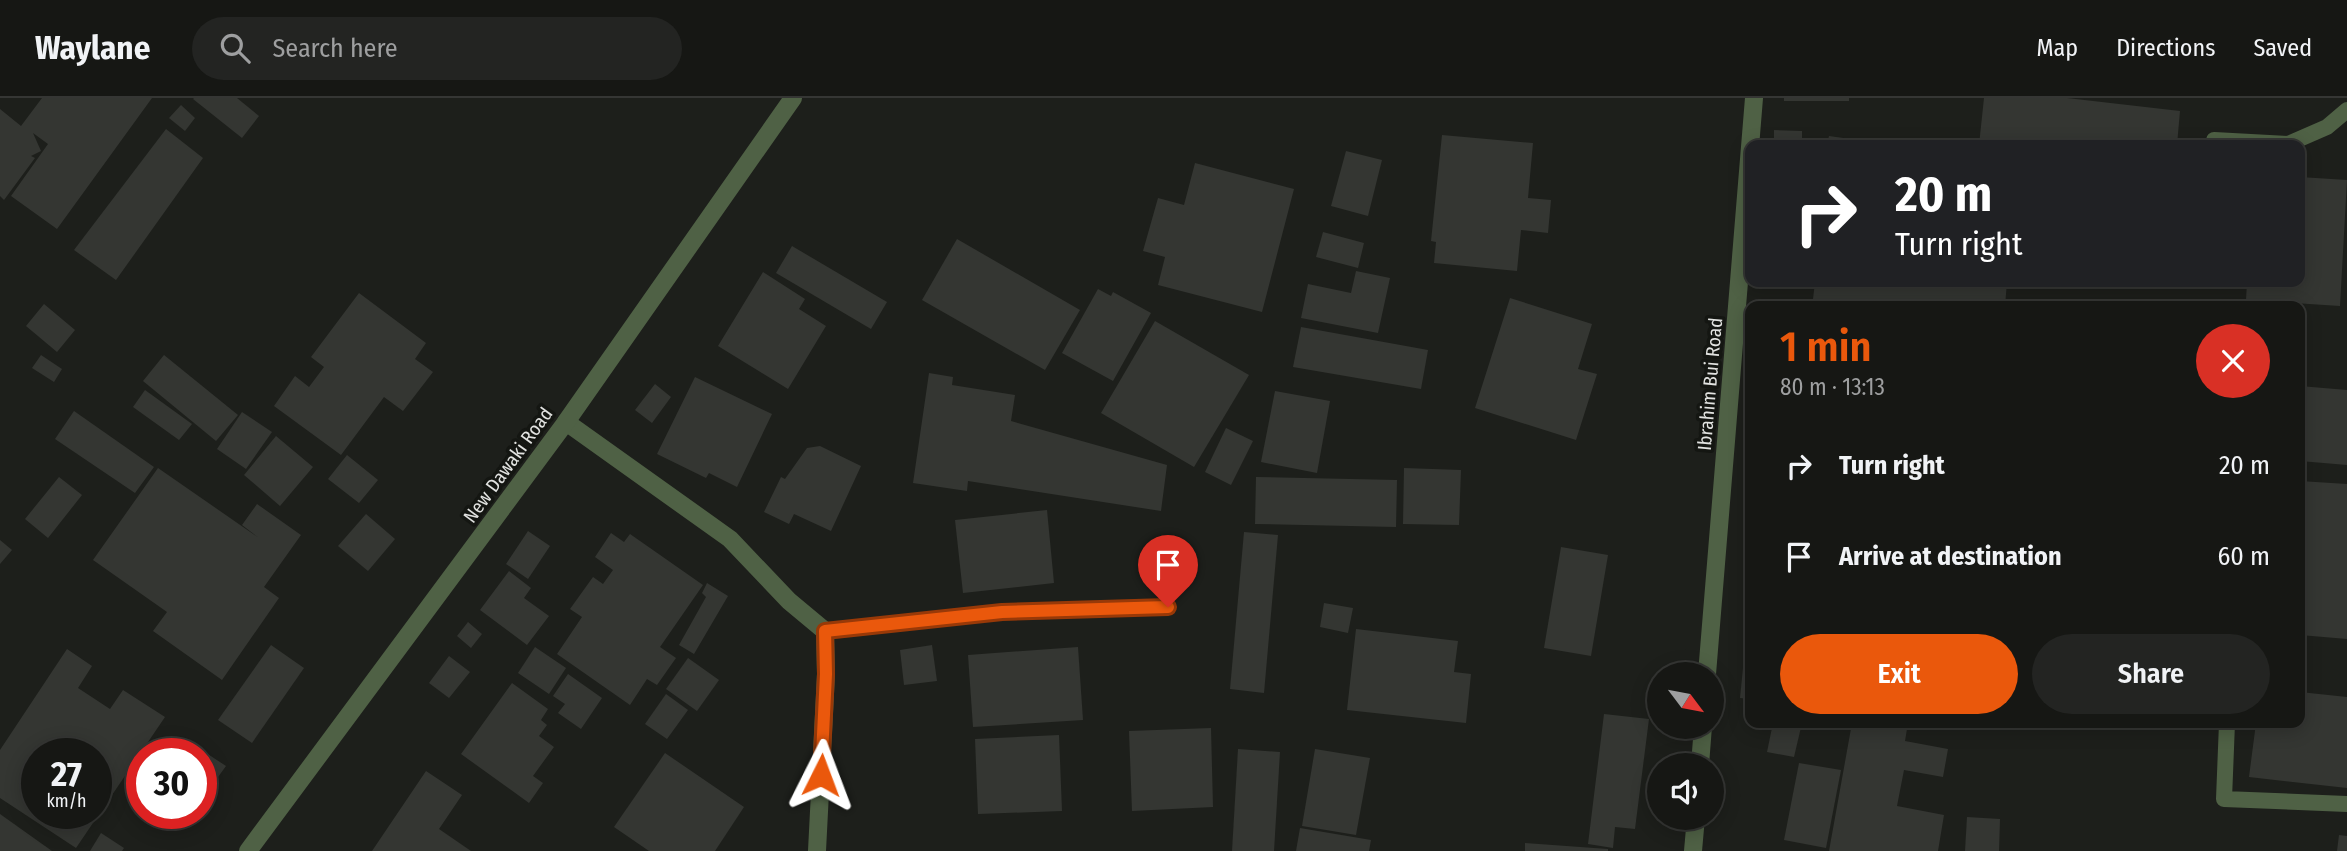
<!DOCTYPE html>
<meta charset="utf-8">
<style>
:root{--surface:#161714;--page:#232422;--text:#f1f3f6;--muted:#9e9fa0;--line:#353634;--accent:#ea580c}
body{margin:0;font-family:"Fira Sans Condensed",sans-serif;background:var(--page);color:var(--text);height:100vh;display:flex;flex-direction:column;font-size:26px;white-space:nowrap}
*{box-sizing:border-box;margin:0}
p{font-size:23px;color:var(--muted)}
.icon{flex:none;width:38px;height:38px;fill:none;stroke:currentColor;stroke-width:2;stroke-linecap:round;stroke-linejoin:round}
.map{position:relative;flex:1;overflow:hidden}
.details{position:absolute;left:1745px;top:203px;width:560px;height:427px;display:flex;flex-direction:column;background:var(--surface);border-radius:14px;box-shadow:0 4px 18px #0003,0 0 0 2px var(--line)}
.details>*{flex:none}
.guide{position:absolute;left:1745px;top:42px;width:560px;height:147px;border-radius:14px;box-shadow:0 4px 18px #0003,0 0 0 2px var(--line);background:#202124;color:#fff;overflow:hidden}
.needle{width:46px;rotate:122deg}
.tools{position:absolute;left:1647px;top:564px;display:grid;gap:14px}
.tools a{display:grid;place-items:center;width:77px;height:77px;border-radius:50%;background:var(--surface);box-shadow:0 4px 18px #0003,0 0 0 2px var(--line);font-size:35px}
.speed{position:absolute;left:21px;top:640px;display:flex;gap:14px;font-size:35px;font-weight:700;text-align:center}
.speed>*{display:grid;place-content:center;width:91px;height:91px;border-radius:50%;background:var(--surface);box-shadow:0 4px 18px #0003,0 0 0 2px var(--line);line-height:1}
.speed small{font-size:18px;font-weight:400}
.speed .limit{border:10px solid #d22;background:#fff;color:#111}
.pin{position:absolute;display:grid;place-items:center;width:60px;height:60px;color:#fff;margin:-72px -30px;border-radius:50% 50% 50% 0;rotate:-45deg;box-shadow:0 0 7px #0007}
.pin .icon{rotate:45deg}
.me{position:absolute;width:77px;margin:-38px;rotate:3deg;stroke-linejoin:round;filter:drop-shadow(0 0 5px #0008)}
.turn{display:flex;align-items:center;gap:24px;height:147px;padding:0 35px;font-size:32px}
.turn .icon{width:91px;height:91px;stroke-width:2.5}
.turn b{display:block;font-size:49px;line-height:60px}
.round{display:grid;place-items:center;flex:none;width:74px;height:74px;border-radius:37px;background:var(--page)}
.overview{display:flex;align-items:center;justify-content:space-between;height:119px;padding:0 35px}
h1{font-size:42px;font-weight:600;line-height:52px;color:var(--accent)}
.button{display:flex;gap:14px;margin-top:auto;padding:14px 35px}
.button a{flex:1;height:80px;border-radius:42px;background:var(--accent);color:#fff;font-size:28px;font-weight:600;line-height:80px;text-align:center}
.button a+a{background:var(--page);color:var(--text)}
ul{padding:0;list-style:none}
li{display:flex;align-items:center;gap:21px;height:91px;padding:0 35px}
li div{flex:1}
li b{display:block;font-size:26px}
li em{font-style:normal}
header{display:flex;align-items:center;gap:42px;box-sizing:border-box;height:98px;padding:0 35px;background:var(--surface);border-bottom:2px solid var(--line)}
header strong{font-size:33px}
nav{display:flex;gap:38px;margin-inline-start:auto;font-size:24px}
.search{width:490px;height:63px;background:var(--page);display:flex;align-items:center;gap:18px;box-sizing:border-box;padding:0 24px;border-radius:38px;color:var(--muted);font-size:26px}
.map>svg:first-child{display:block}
.building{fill:#343632;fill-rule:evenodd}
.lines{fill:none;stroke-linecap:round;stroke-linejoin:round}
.service{stroke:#4f6145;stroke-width:16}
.minor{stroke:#4f6145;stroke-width:18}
.tertiary{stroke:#4f6145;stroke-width:18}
.route-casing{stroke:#983908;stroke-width:18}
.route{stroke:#ea580c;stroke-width:12}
.labels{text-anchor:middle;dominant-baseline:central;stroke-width:7;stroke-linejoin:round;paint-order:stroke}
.street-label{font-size:19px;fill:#e2e3e1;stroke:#141612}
</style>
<header>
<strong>Waylane</strong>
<div class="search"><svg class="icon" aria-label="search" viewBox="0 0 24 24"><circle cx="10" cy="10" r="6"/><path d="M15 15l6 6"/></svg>Search here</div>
<nav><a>Map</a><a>Directions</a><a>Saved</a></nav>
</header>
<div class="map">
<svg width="2347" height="753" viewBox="0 0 2347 753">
<rect width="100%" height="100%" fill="#1d1f1b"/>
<g class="building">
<polygon points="42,0 152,0 57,131 11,98 48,46 33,35 41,53 31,58 35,60 4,102 0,98 0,11 21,28"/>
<polygon points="194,0 237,0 259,18 242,40 193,1"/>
<rect x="1784" y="0" width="65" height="3"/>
<polygon points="1984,0 2067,0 2180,13 2177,47 1979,47"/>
<polygon points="181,7 195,20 185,33 169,20"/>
<polygon points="166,31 203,60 116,182 74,152"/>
<polygon points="1774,32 1802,33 1802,47 1774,47"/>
<polygon points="1442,37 1533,45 1528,100 1551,102 1548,135 1521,132 1517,173 1434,165 1436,144 1431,143"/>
<polygon points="1829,38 1886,46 1885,47 1827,47"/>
<polygon points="1346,53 1382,62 1368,118 1331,108"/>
<polygon points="1195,65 1294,91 1262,214 1158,187 1165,159 1143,153 1158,100 1184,107"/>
<polygon points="2300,79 2347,82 2340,208 2246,202 2247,184 2300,184"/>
<polygon points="1323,134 1364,145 1358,170 1316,159"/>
<polygon points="957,141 1080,212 1045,272 922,202"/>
<polygon points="792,148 887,204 871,231 776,175"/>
<polygon points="1356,173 1390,180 1378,235 1301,220 1308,186 1351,195"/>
<polygon points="763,174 805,201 799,211 826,228 788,291 718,248"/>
<polygon points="1815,184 2007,184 2005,208 1857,208 1858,205 1813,201"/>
<polygon points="1098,191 1111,198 1113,194 1151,215 1113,283 1062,255"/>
<polygon points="359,195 426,245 415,261 433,274 403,313 384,299 341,357 274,308 295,278 309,289 324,269 311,259"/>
<polygon points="1510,200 1592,226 1578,271 1597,276 1576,342 1475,310"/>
<polygon points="44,206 75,232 57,254 26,228"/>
<polygon points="1155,223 1249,277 1194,369 1101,315"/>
<polygon points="1301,229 1428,252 1421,291 1293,269"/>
<polygon points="41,257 62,271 54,284 32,270"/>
<polygon points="164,257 238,317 216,343 143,283"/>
<polygon points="929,275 953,279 952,287 1015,297 1011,323 1167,367 1161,413 968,383 967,393 913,385"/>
<polygon points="695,279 772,316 737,389 709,375 706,380 657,356"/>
<polygon points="655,286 671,299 652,325 635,312"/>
<polygon points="2300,288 2347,292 2347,367 2300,363"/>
<polygon points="145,292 192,326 179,342 133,309"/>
<polygon points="1275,293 1330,303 1317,375 1261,364"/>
<polygon points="74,313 154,369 135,395 55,341"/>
<polygon points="242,314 272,334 246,371 217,351"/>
<polygon points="1226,330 1253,343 1231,387 1205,374"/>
<polygon points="276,338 313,369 280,408 244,377"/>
<polygon points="820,348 861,368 831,433 794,416 789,426 764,414 781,379 785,381 807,350"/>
<polygon points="347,357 378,382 359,405 328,381"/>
<polygon points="158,370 259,440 242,427 257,406 301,437 264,489 279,500 222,582 153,533 167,514 93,462"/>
<polygon points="1404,370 1461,372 1459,427 1403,426"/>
<polygon points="59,379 82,397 48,440 25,421"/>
<polygon points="1256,379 1397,382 1396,429 1255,426"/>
<polygon points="2300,383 2347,386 2347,541 2300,537"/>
<polygon points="1047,412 1054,485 963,495 955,422"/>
<polygon points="366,416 395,441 368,473 338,448"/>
<polygon points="528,433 550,448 528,481 506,466"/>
<polygon points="1244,434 1278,437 1264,595 1230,591"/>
<polygon points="611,435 624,444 630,436 703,487 660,549 676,560 657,587 647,581 630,607 557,556 582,519 570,511 593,479 603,486 613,472 595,459"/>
<polygon points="0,442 12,452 0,466"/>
<polygon points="1561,449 1608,457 1591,558 1544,550"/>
<polygon points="509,473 531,490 524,500 549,518 527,547 480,512"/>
<polygon points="707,485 728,498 694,556 679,547 706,499 702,495"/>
<polygon points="1324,505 1353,510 1348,535 1320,529"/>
<polygon points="468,524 482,536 471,550 457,538"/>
<polygon points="1356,531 1458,543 1454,574 1471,576 1466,625 1347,612"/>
<polygon points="271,547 304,570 252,645 218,622"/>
<polygon points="932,547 937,583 904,587 900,552"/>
<polygon points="535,549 566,570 549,596 518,575"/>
<polygon points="1078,549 1083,622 973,629 968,557"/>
<polygon points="1745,550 1750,551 1750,601 1740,600"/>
<path d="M67 551 92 568 78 590 110 611 123 592 165 619 76 750 0 700V652ZM37 656H96V716H37Z"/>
<polygon points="449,558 470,574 449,600 429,585"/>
<polygon points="688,560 719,582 697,613 666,591"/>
<polygon points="568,576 602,600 581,631 558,615 565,606 553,598"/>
<polygon points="512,585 548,611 541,622 547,627 539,638 554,649 533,678 543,685 529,705 461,656"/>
<polygon points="2300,594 2347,599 2347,690 2249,679 2256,625 2300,625"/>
<polygon points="666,596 688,612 667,641 645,626"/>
<polygon points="1604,616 1649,621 1635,731 1615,729 1613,750 1588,746"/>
<polygon points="1773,625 1802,625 1794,659 1767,654"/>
<polygon points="1852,625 1908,625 1905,643 1948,651 1943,679 1904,672 1897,708 1944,717 1938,753 1829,753"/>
<polygon points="1211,630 1213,709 1132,713 1129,633"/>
<polygon points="1059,637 1062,713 978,716 975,641"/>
<polygon points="197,649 226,668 213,686 201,678 201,656 192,656"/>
<polygon points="1238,651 1280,654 1274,753 1232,753"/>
<polygon points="1315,651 1370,660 1356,737 1302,728"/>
<polygon points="665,655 744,709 715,753 649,753 614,729"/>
<polygon points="1799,665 1841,672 1826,750 1784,742"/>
<polygon points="426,673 462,697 439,731 471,753 372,753"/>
<polygon points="0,716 52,753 0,753"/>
<polygon points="1967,719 2000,721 1999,753 1965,753"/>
<polygon points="1300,730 1371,742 1369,753 1296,753"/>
<polygon points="101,735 124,750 122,753 90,753"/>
<polygon points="2339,737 2347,738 2347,753 2337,753"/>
<polygon points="1525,745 1608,751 1608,753 1525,753"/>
</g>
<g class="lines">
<g class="service">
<polyline points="2214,42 2288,46 2327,29 2347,12"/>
<polyline points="825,533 1002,514 1168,509"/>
<polyline points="2227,625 2224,701 2347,706"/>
</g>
<g class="minor">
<polyline points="566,324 730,441 789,503 825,533 826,576 817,753"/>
<polyline points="1707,576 1754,0"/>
<polyline points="1700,667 1703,628"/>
<polyline points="1693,753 1696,719"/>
</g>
<polyline class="tertiary" points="248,753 566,324 793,0"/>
</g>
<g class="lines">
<g class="route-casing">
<polyline id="route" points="821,677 826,576 825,533 1002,514 1168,509"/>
</g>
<use href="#route" class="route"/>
</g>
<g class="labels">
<g class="street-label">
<text transform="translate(1710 286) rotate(-85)">Ibrahim Bui Road</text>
<text transform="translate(508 367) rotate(-54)">New Dawaki Road</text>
</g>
</g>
</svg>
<div class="tools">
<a><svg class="needle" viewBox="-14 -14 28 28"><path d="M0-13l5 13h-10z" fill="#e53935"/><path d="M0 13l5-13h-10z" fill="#9e9fa0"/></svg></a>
<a><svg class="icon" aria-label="sound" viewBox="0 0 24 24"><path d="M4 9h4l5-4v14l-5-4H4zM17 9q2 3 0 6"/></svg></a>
</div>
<div class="speed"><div>27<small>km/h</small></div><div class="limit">30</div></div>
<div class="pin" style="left:1168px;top:509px;background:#d93025"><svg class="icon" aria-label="arrive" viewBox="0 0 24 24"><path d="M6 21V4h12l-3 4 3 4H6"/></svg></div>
<svg class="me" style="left:821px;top:677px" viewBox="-20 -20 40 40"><path d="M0-17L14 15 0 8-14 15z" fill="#ea580c" stroke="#fff" stroke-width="4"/></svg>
<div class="guide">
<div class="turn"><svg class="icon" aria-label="right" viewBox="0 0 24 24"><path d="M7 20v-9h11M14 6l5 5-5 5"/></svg><div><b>20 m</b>Turn right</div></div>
</div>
<section class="details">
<div class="overview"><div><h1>1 min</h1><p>80 m · 13:13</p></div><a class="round" style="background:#d93025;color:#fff"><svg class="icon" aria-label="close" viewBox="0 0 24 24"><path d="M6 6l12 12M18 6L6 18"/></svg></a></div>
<ul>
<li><svg class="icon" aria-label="right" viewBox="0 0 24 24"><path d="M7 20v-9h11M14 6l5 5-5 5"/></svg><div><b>Turn right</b></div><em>20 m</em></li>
<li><svg class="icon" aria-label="arrive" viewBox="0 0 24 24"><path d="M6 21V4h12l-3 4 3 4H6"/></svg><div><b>Arrive at destination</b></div><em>60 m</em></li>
</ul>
<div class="button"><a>Exit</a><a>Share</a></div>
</section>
</div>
